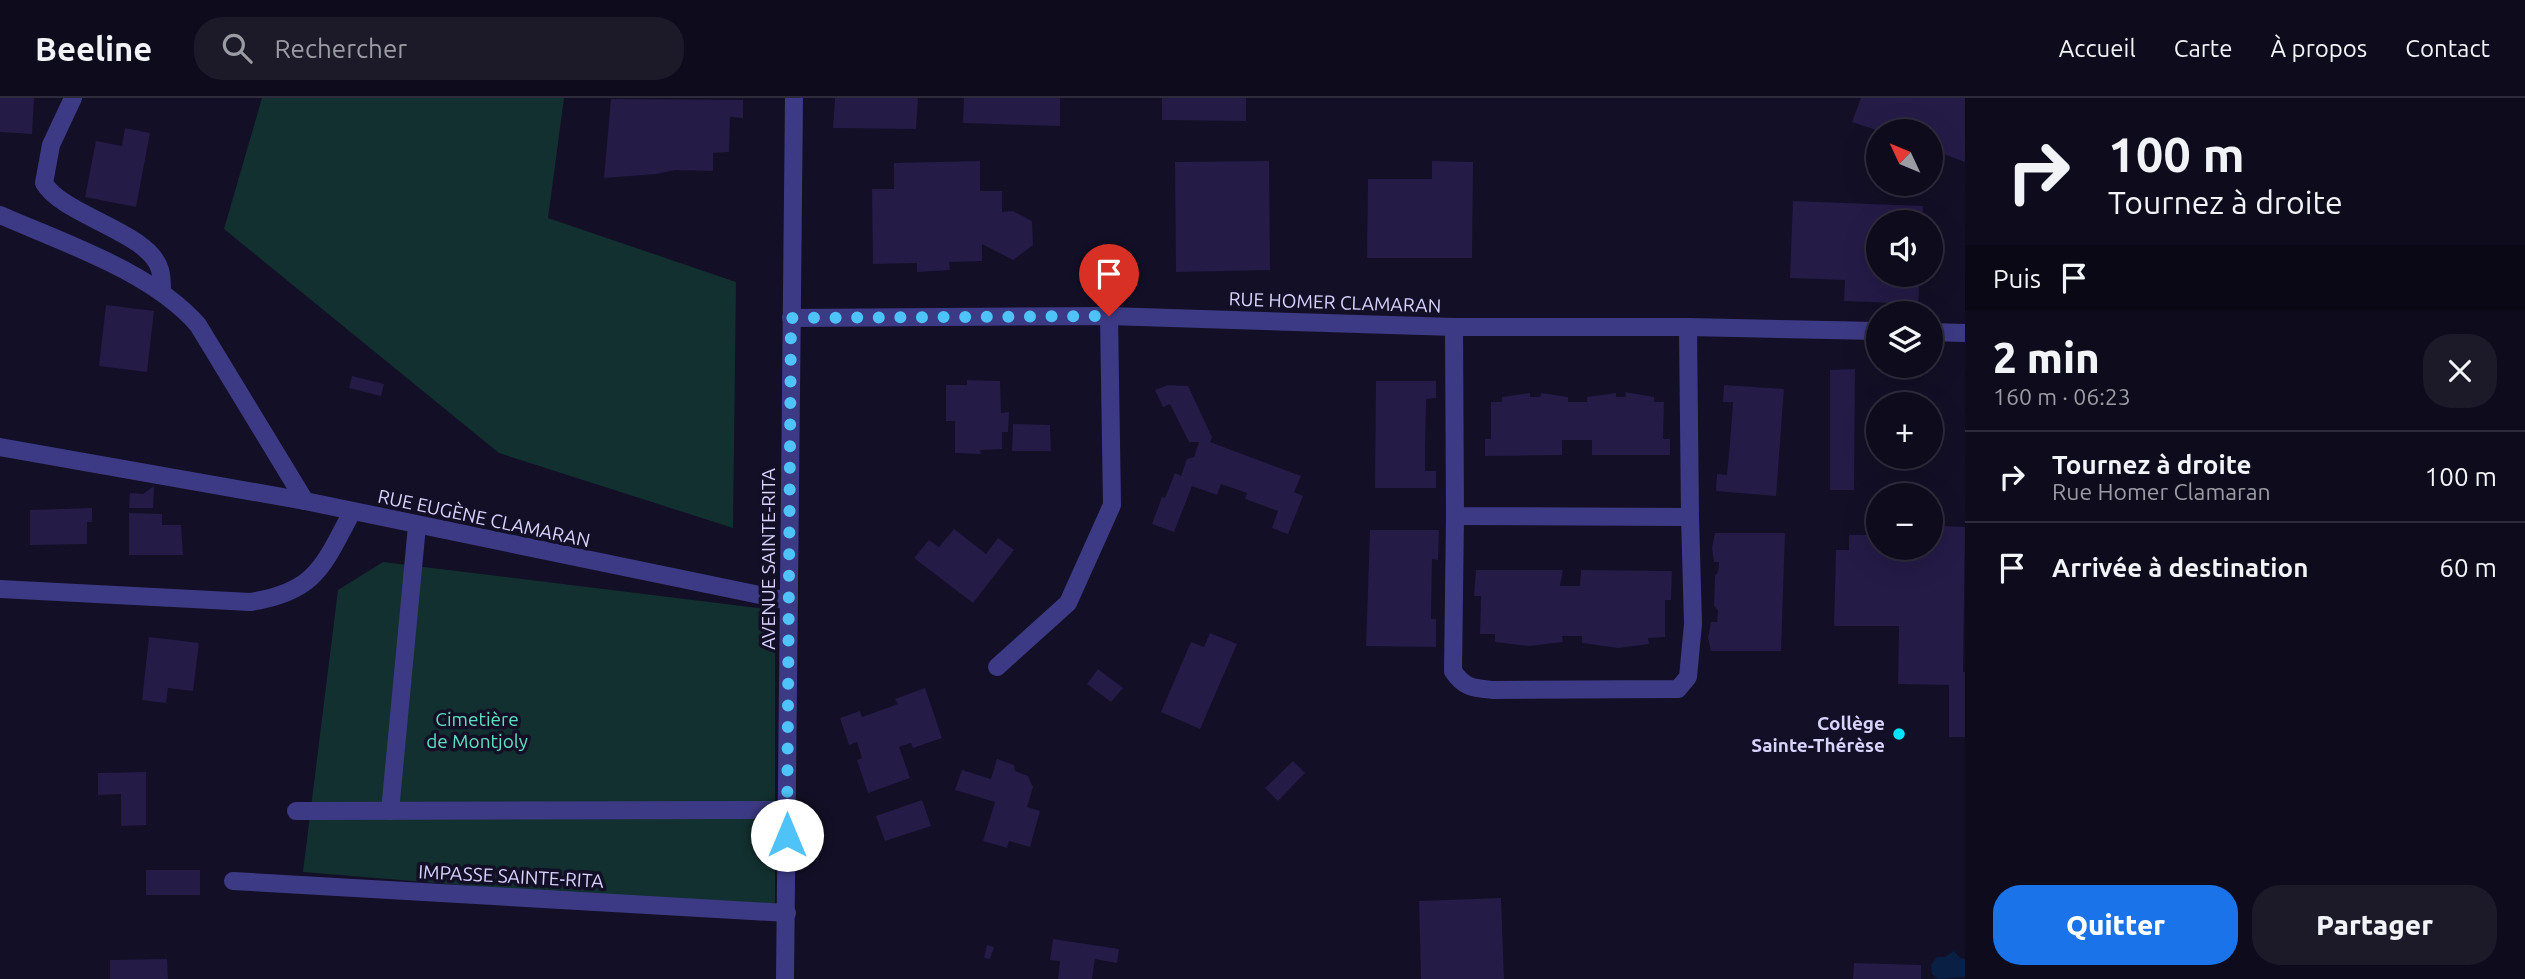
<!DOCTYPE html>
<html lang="fr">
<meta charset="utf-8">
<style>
:root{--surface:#0e0b1c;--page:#1c1929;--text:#f1f3f6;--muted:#9b9ba3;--line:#2e2b3b;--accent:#1a73e8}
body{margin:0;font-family:Ubuntu,sans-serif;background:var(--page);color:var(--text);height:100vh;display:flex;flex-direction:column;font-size:26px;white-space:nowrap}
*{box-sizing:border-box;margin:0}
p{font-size:23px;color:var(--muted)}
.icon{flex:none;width:38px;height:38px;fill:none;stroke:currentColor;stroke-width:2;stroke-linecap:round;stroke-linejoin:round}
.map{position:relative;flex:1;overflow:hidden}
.drawer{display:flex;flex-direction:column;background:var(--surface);width:560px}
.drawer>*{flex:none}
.top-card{background:#0e0b1c;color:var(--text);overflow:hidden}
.needle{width:46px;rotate:314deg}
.buttons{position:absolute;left:1866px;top:21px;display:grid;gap:14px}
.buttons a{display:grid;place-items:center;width:77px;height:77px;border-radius:50%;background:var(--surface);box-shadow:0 7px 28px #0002,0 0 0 2px var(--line);font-size:35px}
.pin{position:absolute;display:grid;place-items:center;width:60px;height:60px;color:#fff;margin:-72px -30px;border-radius:50% 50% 50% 0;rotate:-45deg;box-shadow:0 0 7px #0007}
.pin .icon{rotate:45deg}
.me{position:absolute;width:77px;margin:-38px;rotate:0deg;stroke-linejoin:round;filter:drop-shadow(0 0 5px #0008)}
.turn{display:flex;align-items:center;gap:24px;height:147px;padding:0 28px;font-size:32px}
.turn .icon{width:91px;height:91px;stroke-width:2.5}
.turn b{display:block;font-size:49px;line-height:60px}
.then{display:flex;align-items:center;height:66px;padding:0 28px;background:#0003;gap:14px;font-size:26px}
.round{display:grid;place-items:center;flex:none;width:74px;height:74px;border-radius:28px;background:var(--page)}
.overview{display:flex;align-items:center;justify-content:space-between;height:119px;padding:0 28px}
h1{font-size:42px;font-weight:800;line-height:52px}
.button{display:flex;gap:14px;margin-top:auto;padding:14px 28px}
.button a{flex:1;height:80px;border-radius:28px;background:var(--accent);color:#fff;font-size:28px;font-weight:800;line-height:80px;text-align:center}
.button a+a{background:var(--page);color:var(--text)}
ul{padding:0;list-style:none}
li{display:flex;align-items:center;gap:21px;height:91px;padding:0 28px;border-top:2px solid var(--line)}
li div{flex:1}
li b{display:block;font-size:26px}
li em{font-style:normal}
header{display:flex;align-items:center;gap:42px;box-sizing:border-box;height:98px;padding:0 35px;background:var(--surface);border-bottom:2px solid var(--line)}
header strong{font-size:33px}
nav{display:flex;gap:38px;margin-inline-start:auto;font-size:24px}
.search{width:490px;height:63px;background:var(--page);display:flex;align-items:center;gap:18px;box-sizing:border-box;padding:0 24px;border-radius:28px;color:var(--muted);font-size:26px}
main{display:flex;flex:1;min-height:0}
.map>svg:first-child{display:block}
.green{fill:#12302f}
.water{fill:#0a1f44}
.building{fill:#241b47}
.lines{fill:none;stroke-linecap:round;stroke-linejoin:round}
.service{stroke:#3d3a85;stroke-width:18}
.minor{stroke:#3d3a85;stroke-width:18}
.route{stroke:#4fc3f7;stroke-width:12;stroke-dasharray:0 21.6}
.poi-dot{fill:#00e5ff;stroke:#130f26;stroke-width:2.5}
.labels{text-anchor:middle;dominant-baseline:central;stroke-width:7;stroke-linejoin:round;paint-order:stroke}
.street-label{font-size:19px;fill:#d9d4ff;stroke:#130f26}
.park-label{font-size:19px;fill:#5fe0c0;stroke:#130f26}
.poi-label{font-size:19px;font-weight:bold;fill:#d9d4ff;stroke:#130f26;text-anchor:end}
</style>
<header>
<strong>Beeline</strong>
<div class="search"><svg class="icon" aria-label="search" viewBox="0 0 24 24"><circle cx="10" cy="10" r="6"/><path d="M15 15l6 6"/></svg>Rechercher</div>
<nav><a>Accueil</a><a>Carte</a><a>À propos</a><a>Contact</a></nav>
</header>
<main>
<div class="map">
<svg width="1965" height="881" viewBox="0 0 1965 881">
<rect width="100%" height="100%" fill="#130f26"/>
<g class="green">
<polygon points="262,0 564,0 548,120 736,184 733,430 499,355 224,131"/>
<polygon points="383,464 775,512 775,813 303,774 338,492"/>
</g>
<polygon class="water" points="1954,853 1960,860 1965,861 1965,879 1938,881 1932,876 1931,867 1937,859 1945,859"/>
<g class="building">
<polygon points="0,0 34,0 32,36 0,34"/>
<polygon points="835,0 918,0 916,31 833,30"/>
<polygon points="964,0 1060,0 1060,28 963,25"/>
<polygon points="1162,0 1246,0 1246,23 1162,22"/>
<polygon points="1861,0 1965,0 1965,64 1930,51 1930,33 1879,33 1852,24"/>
<polygon points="611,1 743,2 743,20 730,19 729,54 713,55 713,73 675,72 656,76 604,80"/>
<polygon points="125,30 150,35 136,109 85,99 96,43 122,48"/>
<polygon points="980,63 980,93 1002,93 1002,114 1013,113 1032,123 1033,147 1013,162 982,146 982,163 949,164 950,172 917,174 917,165 873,166 872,91 894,91 894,65"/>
<polygon points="1269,63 1270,172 1176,174 1175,64"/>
<polygon points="1432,63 1473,64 1472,160 1367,160 1368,81 1432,81"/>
<polygon points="1793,103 1923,108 1922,124 1878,124 1878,177 1920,177 1918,206 1844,203 1845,182 1790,180"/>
<polygon points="106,207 154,213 147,274 99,268"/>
<polygon points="1855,271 1854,392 1830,392 1830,272"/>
<polygon points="352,278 384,286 381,298 349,290"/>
<polygon points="967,282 1000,283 1001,315 1009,314 1008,334 1002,334 1002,351 980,352 981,356 955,355 955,323 946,323 946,287 967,287"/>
<polygon points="1376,283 1436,283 1436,300 1426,301 1425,353 1425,373 1436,373 1436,390 1375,390"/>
<polygon points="1168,287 1188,288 1212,339 1210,344 1301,378 1294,394 1303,398 1288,436 1272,430 1278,413 1245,401 1247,395 1221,386 1217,397 1192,388 1174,434 1152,426 1162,399 1165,400 1175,375 1181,378 1187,361 1194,359 1199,344 1189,344 1170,306 1163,309 1155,292"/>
<polygon points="1724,287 1784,291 1776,398 1716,393 1717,376 1727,377 1730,345 1733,304 1723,304"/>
<polygon points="1625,294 1654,299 1654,304 1664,304 1663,341 1670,341 1670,357 1592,357 1592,342 1562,342 1562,357 1485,358 1485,341 1491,341 1491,304 1502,304 1502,299 1530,295 1530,299 1540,299 1541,295 1568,299 1568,304 1587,304 1587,299 1616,295 1616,299 1626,299"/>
<polygon points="1013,326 1050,327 1051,353 1012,353"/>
<polygon points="154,388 153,410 129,410 130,395 143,396"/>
<polygon points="92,410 92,424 87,424 87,446 30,447 30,412"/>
<polygon points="129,415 162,416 162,427 181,427 183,457 129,457"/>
<polygon points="1942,428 1965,429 1963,574 1965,574 1965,639 1949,639 1949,587 1898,586 1899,528 1834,528 1836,452 1849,452 1849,437 1878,437 1878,450 1930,450 1930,437 1942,438"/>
<polygon points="954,431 986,456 998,440 1014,452 973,505 914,460 929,442 939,449"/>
<polygon points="1370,432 1439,432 1438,462 1432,461 1431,521 1436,521 1436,549 1366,548"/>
<polygon points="1715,435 1785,435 1781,553 1711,553 1708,540 1711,524 1717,524 1718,513 1714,507 1715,478 1718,474 1719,464 1714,464 1712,450"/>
<polygon points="1476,472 1563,472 1560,488 1580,488 1581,472 1672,473 1671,502 1665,502 1665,539 1648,540 1649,546 1618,550 1582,545 1582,538 1562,538 1563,544 1529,548 1495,544 1495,536 1480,536 1481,498 1474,498"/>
<polygon points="1210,535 1237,546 1200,631 1161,614 1191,544 1204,549"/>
<polygon points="149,539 199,545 193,593 168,590 166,605 142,602"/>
<polygon points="1098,571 1123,590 1111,604 1087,586"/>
<polygon points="925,590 942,640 913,650 911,645 899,649 910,680 868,695 857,662 862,660 857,644 849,647 840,620 860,613 862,619 898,606 895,601"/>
<polygon points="997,661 1014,667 1015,673 1028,678 1033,689 1027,709 1040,713 1030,749 1009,743 1007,750 983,743 995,704 955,692 962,672 991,681"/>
<polygon points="1293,663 1305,675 1278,703 1265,690"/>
<polygon points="146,674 146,727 121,728 121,696 98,697 98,675"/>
<polygon points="922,702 931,728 885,743 876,718"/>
<rect x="146" y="772" width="54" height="25"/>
<polygon points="1501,800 1504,881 1421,881 1419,803"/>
<polygon points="1053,841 1119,851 1117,865 1095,861 1092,881 1058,881 1060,863 1050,862"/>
<polygon points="987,847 994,849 990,861 984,860"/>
<polygon points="167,861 168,881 110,881 110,862"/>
<polygon points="1854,865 1921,867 1921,881 1853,881"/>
</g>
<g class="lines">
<g class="service">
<path d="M73 0 51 47 44 85C63 118 150 134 160 172 162 179 162 187 162 194"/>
<polyline points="296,713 787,712"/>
<polyline points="390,713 417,428"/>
</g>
<g class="minor">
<path d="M0 117C64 145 152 174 198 227L305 403 789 503"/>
<polyline points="791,220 1109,218 1454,229 1688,229 1878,233"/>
<polyline points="1454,229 1455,418 1690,419 1688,229"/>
<polyline points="1930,234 1965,235"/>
<polyline points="0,349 305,403"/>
<path d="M1455 418 1453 573C1464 590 1474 590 1493 592L1678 591 1688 579 1693 526 1690 419"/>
<path d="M0 491 250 504C316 494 323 468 352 414"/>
<polyline points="997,569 1068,505 1112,407 1109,218"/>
<polyline points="233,783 787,815"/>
<polyline points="785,881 794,0"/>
</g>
</g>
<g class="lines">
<polyline class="route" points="787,737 791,220 1109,218"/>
</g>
<circle class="poi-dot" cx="1899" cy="636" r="7"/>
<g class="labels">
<g class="street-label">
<text transform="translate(1335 204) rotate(2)">RUE HOMER CLAMARAN</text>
<text transform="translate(484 420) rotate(12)">RUE EUGÈNE CLAMARAN</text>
<text transform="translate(768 461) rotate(-90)">AVENUE SAINTE-RITA</text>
<text transform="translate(511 778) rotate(3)">IMPASSE SAINTE-RITA</text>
</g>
<g class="park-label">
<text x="477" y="621">Cimetière<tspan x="477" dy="22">de Montjoly</tspan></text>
</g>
<g class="poi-label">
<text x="1885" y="625">Collège<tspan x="1885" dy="22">Sainte-Thérèse</tspan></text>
</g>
</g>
</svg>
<div class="buttons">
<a><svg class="needle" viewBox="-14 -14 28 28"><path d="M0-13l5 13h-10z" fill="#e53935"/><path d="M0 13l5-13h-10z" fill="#9b9ba3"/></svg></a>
<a><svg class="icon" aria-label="sound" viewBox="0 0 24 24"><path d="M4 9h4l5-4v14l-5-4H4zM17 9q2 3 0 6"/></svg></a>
<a><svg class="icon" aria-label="layers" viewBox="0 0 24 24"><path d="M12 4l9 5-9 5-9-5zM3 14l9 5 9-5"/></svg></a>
<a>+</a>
<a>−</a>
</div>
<div class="pin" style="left:1109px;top:218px;background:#d93025"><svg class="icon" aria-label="arrive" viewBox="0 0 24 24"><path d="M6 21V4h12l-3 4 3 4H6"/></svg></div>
<svg class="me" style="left:787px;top:737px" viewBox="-20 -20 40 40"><circle r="19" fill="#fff"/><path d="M0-13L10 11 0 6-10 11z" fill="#4fc3f7"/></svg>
</div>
<section class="drawer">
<div class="top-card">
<div class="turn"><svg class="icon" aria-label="right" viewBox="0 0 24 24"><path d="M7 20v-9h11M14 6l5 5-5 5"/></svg><div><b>100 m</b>Tournez à droite</div></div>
<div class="then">Puis<svg class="icon" aria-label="arrive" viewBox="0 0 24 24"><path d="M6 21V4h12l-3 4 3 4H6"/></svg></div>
</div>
<div class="overview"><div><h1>2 min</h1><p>160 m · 06:23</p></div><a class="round"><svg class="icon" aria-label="close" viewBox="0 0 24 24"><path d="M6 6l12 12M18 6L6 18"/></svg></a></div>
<ul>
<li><svg class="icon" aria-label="right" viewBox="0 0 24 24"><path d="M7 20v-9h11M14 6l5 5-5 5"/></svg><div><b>Tournez à droite</b><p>Rue Homer Clamaran</p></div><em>100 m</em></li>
<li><svg class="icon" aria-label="arrive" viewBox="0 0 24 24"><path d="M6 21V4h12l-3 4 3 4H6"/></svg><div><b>Arrivée à destination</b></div><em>60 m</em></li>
</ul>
<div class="button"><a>Quitter</a><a>Partager</a></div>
</section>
</main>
